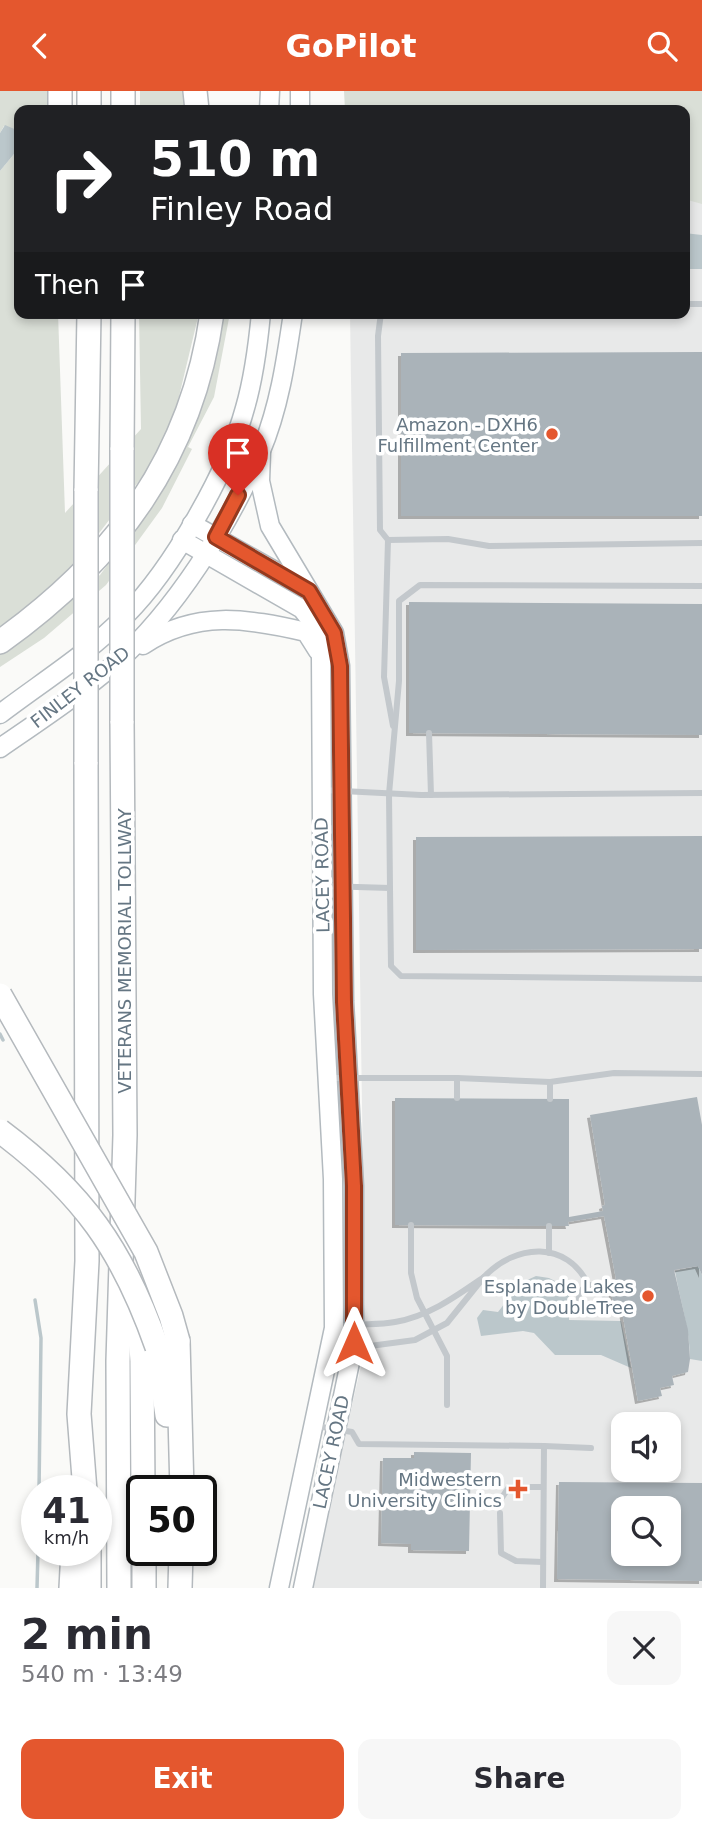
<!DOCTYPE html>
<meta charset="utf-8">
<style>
:root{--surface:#fff;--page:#f7f7f7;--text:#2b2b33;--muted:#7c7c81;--accent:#e4572e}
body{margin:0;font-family:"DejaVu Sans",sans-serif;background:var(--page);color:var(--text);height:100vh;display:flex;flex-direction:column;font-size:26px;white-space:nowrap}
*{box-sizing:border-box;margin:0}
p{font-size:23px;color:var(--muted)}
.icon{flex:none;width:38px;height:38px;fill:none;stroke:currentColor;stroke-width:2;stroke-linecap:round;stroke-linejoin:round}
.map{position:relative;height:1497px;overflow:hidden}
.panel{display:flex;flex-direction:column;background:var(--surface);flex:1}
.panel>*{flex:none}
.guide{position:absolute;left:14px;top:14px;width:676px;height:214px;border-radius:14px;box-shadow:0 4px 10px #0003;background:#202124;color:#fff;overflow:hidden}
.fabs{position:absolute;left:611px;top:1321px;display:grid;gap:14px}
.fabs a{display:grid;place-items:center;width:70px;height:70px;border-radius:14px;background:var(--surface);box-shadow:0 4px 10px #0003;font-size:35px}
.speed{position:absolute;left:21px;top:1384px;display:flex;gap:14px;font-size:35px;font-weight:700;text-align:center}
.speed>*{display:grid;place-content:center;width:91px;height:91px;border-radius:50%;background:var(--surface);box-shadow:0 4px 10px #0003;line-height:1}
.speed small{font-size:18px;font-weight:400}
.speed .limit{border:4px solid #111;border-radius:10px;background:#fff;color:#111}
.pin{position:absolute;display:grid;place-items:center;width:60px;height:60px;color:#fff;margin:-72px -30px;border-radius:50% 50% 50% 0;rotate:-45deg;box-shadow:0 0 7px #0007}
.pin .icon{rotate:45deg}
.me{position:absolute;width:77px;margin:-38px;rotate:0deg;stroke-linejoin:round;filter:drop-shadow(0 0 5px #0008)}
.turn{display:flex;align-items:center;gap:24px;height:147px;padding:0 21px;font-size:32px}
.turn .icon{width:91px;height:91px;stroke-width:2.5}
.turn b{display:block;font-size:49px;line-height:60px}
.then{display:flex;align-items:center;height:66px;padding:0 21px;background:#0003;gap:14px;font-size:26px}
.round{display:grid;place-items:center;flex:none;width:74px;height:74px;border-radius:14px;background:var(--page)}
.summary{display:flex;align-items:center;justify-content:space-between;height:119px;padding:0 21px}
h1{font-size:42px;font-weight:800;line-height:52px}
.primary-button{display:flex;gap:14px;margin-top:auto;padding:14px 21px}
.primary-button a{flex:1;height:80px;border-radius:14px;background:var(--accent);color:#fff;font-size:28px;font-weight:800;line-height:80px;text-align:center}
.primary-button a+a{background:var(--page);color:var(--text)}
header{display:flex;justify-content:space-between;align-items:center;height:91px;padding:0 21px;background:var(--accent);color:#fff;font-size:32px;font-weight:800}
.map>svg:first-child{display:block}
.built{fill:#e8e9e9;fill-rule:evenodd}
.green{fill:#dadfd7}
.water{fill:#bbc7cb}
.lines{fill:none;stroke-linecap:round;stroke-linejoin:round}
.stream{stroke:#bbc7cb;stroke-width:3.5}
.building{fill:#aab3b9;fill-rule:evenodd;filter:url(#shadow)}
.secondary-casing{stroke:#b3babf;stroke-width:21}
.motorway-casing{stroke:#b4b9bd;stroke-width:26}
.service{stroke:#c3c8cc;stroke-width:6}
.secondary{stroke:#fff;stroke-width:18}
.motorway{stroke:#fff;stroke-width:23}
.motorway-bridge-casing{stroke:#b4b9bd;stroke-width:26;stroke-linecap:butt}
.motorway-bridge{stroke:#fff;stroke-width:23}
.route-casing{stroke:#94391e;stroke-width:18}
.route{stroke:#e4572e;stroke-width:12}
.poi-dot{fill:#e4572e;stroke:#fff;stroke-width:2.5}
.labels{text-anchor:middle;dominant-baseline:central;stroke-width:7;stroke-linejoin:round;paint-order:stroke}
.poi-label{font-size:18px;fill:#657683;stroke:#fff;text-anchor:end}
.street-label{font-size:18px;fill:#657683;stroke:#fff}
</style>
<header><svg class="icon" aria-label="back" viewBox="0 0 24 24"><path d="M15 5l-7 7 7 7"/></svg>GoPilot<svg class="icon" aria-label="search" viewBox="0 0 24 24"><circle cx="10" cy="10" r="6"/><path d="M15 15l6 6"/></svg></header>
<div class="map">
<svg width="702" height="1497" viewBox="0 0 702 1497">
<defs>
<filter id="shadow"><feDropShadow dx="-3" dy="3" stdDeviation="0" flood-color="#0004"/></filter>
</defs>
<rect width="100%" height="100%" fill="#fafaf8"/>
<path class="built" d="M684 79H702V1497H310L361 1275 365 1213 350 222H684ZM623 1334H668V1379H623ZM623 1418H668V1463H623Z"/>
<g class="green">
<polygon points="0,0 49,0 50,19 19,19 19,48 18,40 4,35 0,42"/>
<polygon points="140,0 185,0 187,19 140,19"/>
<polygon points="344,0 702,0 702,113 684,108 684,19 345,19"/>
<polygon points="19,57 19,222 58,222 65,422 141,338 139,222 199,222 176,318 152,373 67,484 0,538 0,80"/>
<polygon points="221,222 230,222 214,306 188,356 192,358 162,417 106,494 44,547 0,576 0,563 100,484 154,411"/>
</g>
<g class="water">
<polygon points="5,34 19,40 19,57 0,80 0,42"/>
<polygon points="684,142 702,144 702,178 684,178"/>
<path d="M698 1175 702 1184V1270L690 1268C690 1238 680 1210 675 1180Z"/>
<path d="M536 1185 549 1187 569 1197V1229L621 1230 631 1277 601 1264H555L534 1242 523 1240 481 1245 477 1227 483 1219 498 1221C511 1205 516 1193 536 1185Z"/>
</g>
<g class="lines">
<g class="stream">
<polyline points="0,943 3,949"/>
<polyline points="35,1209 41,1247 39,1400"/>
<polyline points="37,1497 38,1460"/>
</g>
</g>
<g class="building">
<polygon points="702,261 702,425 401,425 401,262"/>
<polygon points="409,511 702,513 702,644 409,642"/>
<polygon points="702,745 702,858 416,859 416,746"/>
<polygon points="697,1006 702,1034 702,1184 698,1175 674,1179 688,1239 690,1268 688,1281 672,1285 674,1294 660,1297 662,1305 638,1310 622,1220 615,1221 609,1190 616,1188 604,1125 568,1131 569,1135 395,1134 395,1007 569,1008 569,1126 603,1120 602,1115 605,1114 590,1024"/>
<polygon points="414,1361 471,1362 469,1460 411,1459 411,1453 381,1452 383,1367 414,1367"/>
<path d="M559 1391 702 1392V1490L557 1488ZM623 1418H668V1463H623Z"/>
</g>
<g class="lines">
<g class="secondary-casing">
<g id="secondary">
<polyline points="269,19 270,0"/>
<polyline points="300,19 300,0"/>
<polyline points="261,361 260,390 270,435 334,542 340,575 344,910 354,1095 354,1252 303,1497"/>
<polyline points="192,433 303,496"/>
<polyline points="182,449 302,518 316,536 321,566 323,903 333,1088 334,1237 279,1497"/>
<path d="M143 554C196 519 246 527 306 541L318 560"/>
<path d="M0 623C42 591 89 562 126 524 172 478 228 380 245 317 254 286 258 254 261 222"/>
<path d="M0 657C39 630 80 603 116 572 175 520 229 434 260 362 279 318 286 270 293 222"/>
</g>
</g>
<g class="motorway-casing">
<g id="motorway">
<polyline points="60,0 60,19"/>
<polyline points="89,0 89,19"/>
<polyline points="195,0 197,19"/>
<polyline points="123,19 123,0"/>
<polyline points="122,359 123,222"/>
<polyline points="86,400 89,222"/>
<path d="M0 551C116 468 192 366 212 222"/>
<polyline points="138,1214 142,1270 143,1400"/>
<polyline points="178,1250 182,1400"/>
<polyline points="157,1256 167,1324"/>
<polyline points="85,1400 79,1323 87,1170 86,671"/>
<polyline points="89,1460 89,1497"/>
<polyline points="144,1460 144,1497"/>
<polyline points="71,1497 73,1460"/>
<polyline points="119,1497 118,1270 125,1044 122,630"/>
<polyline points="180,1497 181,1460"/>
</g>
</g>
<g class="service">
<polyline points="684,213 702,213"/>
<polyline points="381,222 378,245 380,439 388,449 448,448 489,455 702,452"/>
<polyline points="388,449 384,586 393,635"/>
<polyline points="429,642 431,704"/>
<polyline points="323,699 421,704 702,702"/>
<polyline points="324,795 390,797 391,875 401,885 702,888"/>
<polyline points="390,797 389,703 399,590 399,510 420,494 702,495"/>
<polyline points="330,987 457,987 550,991 614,982 702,983"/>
<polyline points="550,991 550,1008"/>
<polyline points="457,1007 457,987"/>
<polyline points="411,1134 411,1182 417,1207 447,1265 447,1314"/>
<polyline points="549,1135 549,1162"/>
<path d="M484 1186 447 1232 415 1249 370 1255 354 1252 334 1237C355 1231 374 1235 395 1231 429 1225 455 1206 484 1186Z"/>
<path d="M484 1186C515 1153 567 1148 589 1195"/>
<circle cx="592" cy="1207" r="13"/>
<polyline points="316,1335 352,1341 359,1353 544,1355 543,1497"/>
<polyline points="544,1355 591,1357"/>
<polyline points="501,1408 509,1396 543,1396"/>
<polyline points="500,1422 501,1462 516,1470 543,1471"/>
</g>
<use href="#secondary" class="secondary"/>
<use href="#motorway" class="motorway"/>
<g class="motorway-bridge-casing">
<g id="motorway-bridge">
<polyline points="122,630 122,359"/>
<polyline points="86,671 86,400"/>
<polyline points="0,904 146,1161 171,1225 178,1250"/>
<path d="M0 1040C83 1102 123 1159 157 1256"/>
</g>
</g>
<use href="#motorway-bridge" class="motorway-bridge"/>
</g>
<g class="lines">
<g class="route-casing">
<polyline id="route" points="238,404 216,446 309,500 334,542 340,575 344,911 354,1095 354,1252"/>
</g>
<use href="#route" class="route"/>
</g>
<g class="poi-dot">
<circle cx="552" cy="343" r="7"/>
<circle cx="648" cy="1205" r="7"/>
<path d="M514.5 1387.5h7v7h7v7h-7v7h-7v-7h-7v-7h7z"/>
</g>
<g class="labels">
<g class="poi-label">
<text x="538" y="333">Amazon - DXH6<tspan x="538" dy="21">Fulfillment Center</tspan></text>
<text x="634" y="1195">Esplanade Lakes<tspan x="634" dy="21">by DoubleTree</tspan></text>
<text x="502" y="1388">Midwestern<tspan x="502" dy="21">University Clinics</tspan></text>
</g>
<g class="street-label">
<text transform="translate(80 596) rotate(-38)">FINLEY ROAD</text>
<text transform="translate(322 784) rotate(-91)">LACEY ROAD</text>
<text transform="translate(124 860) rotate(-90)">VETERANS MEMORIAL TOLLWAY</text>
<text transform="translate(331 1361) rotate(-78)">LACEY ROAD</text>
</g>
</g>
</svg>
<div class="fabs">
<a><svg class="icon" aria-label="sound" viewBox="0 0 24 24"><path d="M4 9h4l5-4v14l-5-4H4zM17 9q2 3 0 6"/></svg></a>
<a><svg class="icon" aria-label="search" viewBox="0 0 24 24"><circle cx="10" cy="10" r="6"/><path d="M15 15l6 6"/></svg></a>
</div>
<div class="speed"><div>41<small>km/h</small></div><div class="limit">50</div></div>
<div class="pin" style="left:238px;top:404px;background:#d93025"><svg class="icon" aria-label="arrive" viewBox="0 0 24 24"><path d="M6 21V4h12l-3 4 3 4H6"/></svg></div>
<svg class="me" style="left:354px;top:1252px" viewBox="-20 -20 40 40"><path d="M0-17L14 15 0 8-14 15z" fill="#e4572e" stroke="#fff" stroke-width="4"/></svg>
<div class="guide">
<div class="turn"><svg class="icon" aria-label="right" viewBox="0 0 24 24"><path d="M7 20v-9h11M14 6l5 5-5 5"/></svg><div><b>510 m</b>Finley Road</div></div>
<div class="then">Then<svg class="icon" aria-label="arrive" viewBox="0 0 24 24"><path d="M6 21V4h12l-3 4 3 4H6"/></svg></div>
</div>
</div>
<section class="panel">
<div class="summary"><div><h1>2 min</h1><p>540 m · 13:49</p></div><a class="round"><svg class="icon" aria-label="close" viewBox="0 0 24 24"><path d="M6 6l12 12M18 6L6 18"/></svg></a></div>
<div class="primary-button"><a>Exit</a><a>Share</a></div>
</section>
